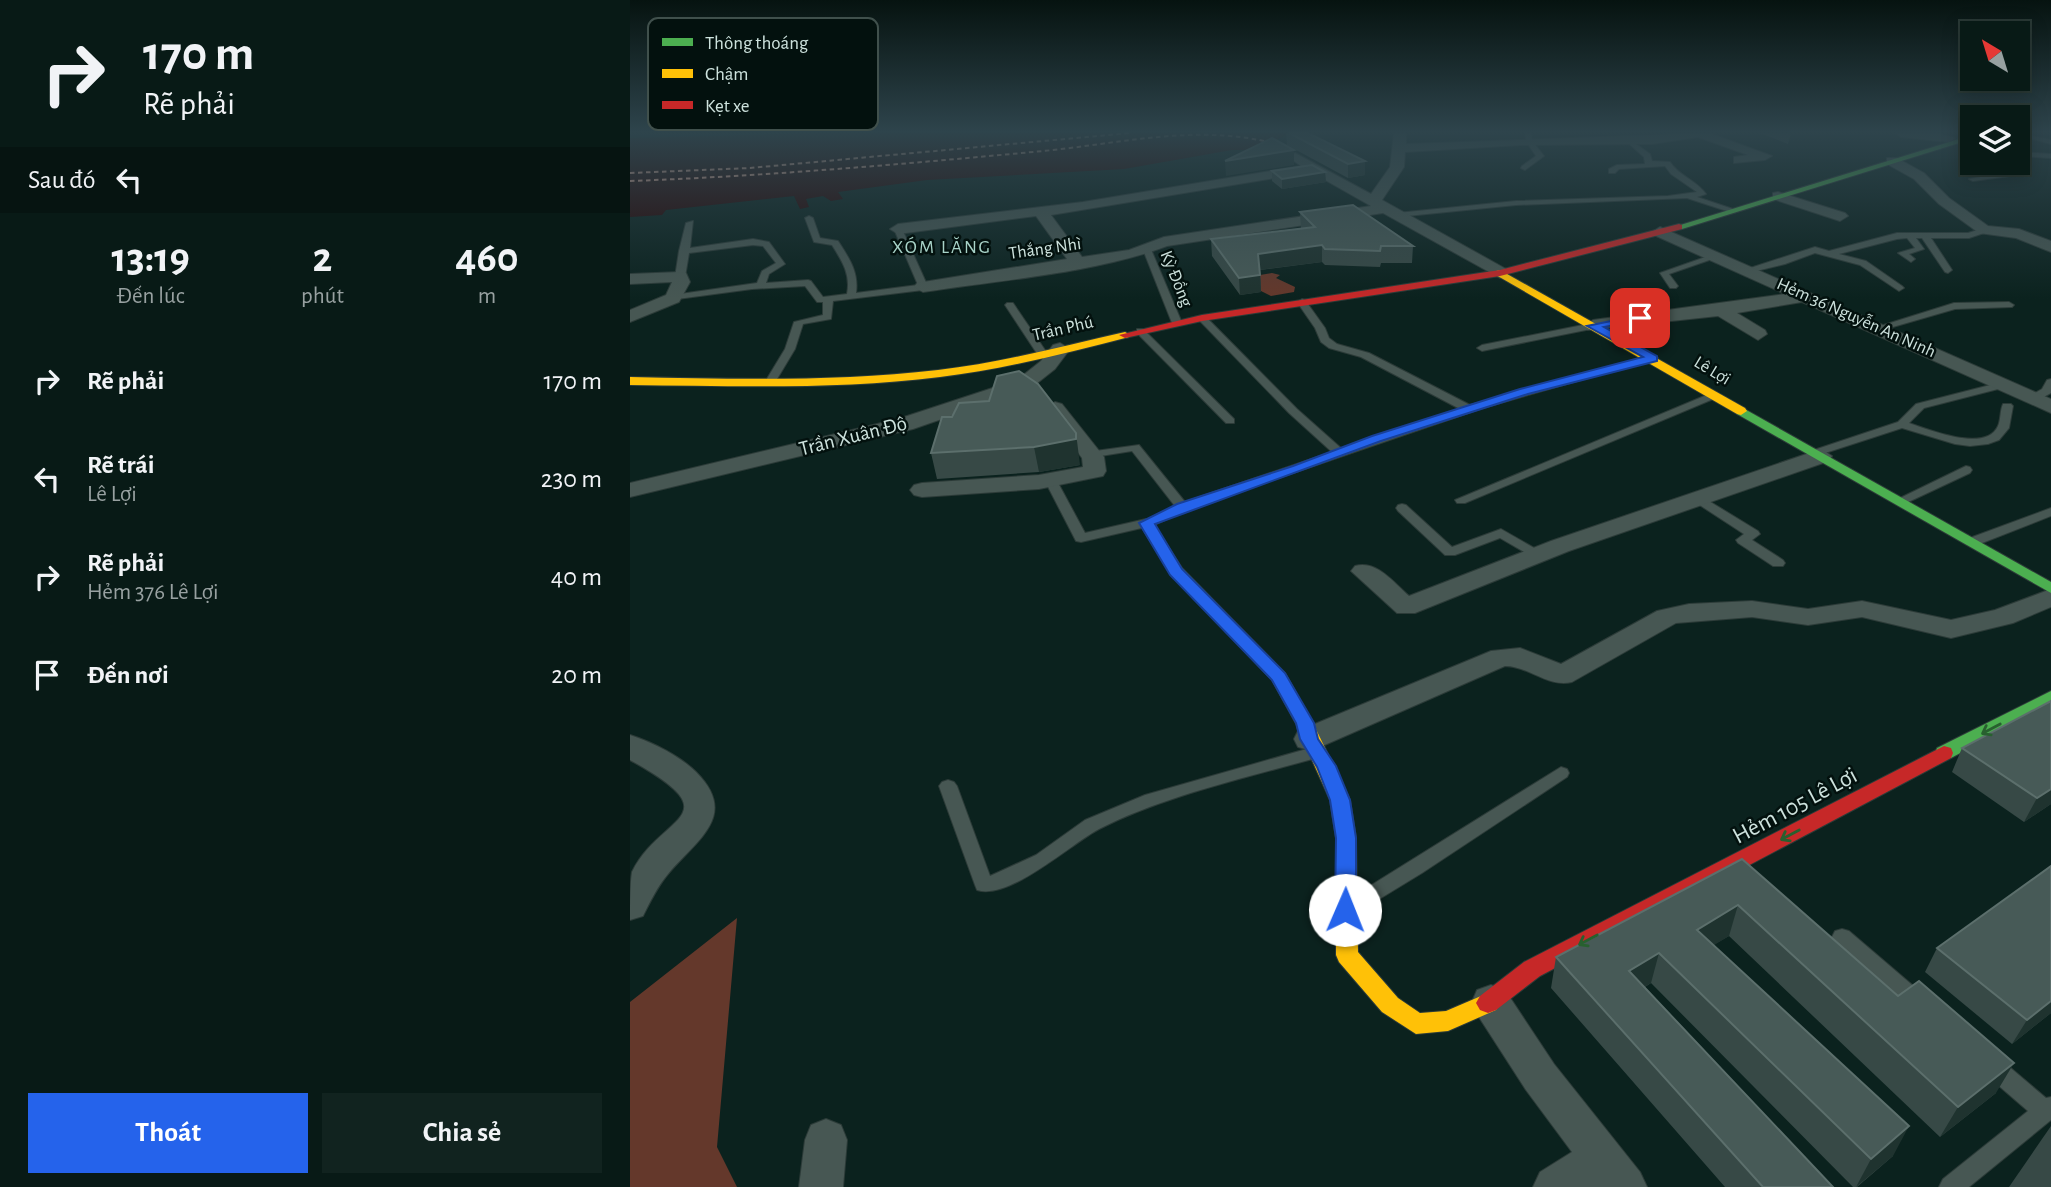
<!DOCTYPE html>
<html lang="vi">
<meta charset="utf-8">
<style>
:root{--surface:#081a16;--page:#11231f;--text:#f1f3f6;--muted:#98a1a1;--line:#293835;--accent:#2563eb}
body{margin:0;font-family:"Alegreya Sans",sans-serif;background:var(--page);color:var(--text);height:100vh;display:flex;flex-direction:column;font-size:26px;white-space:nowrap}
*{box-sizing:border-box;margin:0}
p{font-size:23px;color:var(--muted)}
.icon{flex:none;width:38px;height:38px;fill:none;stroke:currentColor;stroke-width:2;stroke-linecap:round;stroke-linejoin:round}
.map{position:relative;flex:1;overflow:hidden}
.details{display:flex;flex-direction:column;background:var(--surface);width:630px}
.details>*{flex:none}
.hud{background:#081a16;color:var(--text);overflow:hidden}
.needle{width:46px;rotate:322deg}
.controls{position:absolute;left:1330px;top:21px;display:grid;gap:14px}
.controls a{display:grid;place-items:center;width:70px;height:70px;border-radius:0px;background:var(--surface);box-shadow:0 4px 18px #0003,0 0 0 2px var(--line);font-size:35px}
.pin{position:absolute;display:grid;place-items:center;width:60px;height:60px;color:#fff;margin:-30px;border-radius:14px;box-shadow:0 4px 10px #0006}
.me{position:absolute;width:77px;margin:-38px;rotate:1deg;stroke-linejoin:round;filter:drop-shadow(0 0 5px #0008)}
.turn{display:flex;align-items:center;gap:24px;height:147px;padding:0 28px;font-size:32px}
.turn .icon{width:91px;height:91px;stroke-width:2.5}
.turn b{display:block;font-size:49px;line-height:60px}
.then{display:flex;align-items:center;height:66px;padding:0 28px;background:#0003;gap:14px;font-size:26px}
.eta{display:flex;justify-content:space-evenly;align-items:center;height:119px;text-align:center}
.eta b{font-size:42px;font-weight:600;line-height:49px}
.action{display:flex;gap:14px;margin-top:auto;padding:14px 28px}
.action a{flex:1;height:80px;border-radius:0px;background:var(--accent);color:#fff;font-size:28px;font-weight:600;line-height:80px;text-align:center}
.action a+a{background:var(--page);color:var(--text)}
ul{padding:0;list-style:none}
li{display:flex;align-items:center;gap:21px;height:98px;padding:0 28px}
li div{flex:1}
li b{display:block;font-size:26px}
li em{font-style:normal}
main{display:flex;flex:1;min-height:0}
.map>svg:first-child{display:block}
.forest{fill:#64382b}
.water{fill:#290303}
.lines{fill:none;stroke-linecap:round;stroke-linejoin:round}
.ferry{stroke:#f5ae9b;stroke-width:2;stroke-dasharray:4.5 3.5;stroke-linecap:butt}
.lane-casing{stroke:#2c3b38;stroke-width:2}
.street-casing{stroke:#2c3b38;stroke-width:2}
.fast-casing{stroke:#2c3b38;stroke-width:2}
.slow-casing{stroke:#2c3b38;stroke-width:2}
.jam-casing{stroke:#2c3b38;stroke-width:2}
.lane{fill:#475753;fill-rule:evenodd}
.street{fill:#475753;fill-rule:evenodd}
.fast{fill:#4caf50;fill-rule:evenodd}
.slow{fill:#ffc107;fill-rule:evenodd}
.jam{fill:#c62828;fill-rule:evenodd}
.wall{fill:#374946}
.shaded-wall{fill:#1f332f}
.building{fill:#475a57;stroke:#5c6f6c;stroke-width:2}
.oneway{stroke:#28602f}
.route{fill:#2563eb;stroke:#184099;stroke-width:2}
.labels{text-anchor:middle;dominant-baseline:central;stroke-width:5;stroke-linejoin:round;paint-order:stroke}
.far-street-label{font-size:18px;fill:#cde2dd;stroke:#03110e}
.far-neighbourhood-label{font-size:19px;letter-spacing:2px;fill:#a8d3c8;stroke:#03110e}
.street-label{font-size:21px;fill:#cde2dd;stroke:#03110e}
.near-street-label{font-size:24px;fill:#cde2dd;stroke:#03110e}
.key{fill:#03110e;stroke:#40504c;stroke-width:2}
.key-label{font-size:19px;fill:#cde2dd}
</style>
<main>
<section class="details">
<div class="hud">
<div class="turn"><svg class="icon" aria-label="right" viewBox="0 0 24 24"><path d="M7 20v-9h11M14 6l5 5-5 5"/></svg><div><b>170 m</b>Rẽ phải</div></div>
<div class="then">Sau đó<svg class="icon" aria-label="left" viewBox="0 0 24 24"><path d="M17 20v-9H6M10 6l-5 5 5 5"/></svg></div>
</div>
<div class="eta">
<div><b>13:19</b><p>Đến lúc</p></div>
<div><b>2</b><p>phút</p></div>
<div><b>460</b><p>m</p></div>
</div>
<ul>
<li><svg class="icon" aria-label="right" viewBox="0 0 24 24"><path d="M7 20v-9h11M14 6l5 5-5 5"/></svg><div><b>Rẽ phải</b></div><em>170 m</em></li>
<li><svg class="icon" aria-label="left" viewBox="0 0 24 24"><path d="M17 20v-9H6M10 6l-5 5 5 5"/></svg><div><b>Rẽ trái</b><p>Lê Lợi</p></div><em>230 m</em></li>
<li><svg class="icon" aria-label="right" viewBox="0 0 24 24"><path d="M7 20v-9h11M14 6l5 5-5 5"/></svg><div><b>Rẽ phải</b><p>Hẻm 376 Lê Lợi</p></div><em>40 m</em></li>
<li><svg class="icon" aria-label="arrive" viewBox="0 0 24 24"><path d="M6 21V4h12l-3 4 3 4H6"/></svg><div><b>Đến nơi</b></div><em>20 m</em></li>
</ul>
<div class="action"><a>Thoát</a><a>Chia sẻ</a></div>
</section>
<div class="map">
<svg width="1421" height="1187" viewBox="0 0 1421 1187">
<rect width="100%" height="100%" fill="#0b221e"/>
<g class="forest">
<polygon points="642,273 650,275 646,278 665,287 664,292 641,296 631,291 630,275"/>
<polygon points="107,918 87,1147 107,1187 0,1187 0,1002"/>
</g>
<polygon class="water" points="187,133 661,133 625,150 602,150 494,169 297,180 208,192 213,199 201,201 193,196 176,199 179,207 170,209 164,196 36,210 32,215 0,217 0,138"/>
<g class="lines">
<g class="ferry">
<polyline points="0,173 120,168 500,133"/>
<path d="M0 181C138 176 275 164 413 151 487 144 560 125 634 141"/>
</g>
<g class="lane-casing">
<g id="lane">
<polygon points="895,133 901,133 902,141 914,156 895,170 891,168 892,166 906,156 896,141"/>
<polygon points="1388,133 1421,140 1421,144 1388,135"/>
<path d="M999 139 1020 154 1022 161 1040 162C1049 176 1066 180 1076 194L1067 197 1103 209V213L1057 198 886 205 767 217 763 215 767 213 886 201 1038 196 1067 192 1041 174 1035 166 989 169 985 173H979V169L987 165 1015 164 1014 157 996 141Z"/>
<polygon points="1388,152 1421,154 1421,158 1388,156"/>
<polygon points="1377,163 1387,163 1384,165 1392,169 1382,172 1384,174 1380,176 1343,181 1339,179 1374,173 1373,169 1379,168 1373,165"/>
<path d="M179 216 183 218 190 238 208 241C219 258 229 272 226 293L288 285 264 229 268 227 272 229 298 287 293 290 203 301 201 319 173 324 165 349 144 384 140 385 135 382 155 349 164 322 193 315V302H187L175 286 122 289 40 300V296L43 295 127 283 132 271 146 263 133 246 123 245 59 253 55 277 50 280 45 277 49 251 56 223 63 221 60 248 123 239 139 242 155 264 139 274 136 283 178 280 181 281 193 297 217 294C221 274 212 261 202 245L184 242 175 218Z"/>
<polygon points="1354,228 1358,230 1357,232 1339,238 1301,238 1322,270 1318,273 1315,272 1292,238 1286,238 1294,249 1279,254 1285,259 1281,262 1268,253 1285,248 1277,238 1267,239 1209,254 1236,261 1272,286 1274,288 1269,291 1230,265 1185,253 1155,264 1118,273 1114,270 1185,247 1199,251 1267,233 1338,233"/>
<polygon points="513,245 520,247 552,323 550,325 542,323 512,247"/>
<polygon points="1084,254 1091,256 1039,274 1048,286 1046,288 1040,288 1030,273"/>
<polygon points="672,299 675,300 695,328 699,338 707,344 739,353 840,405 1019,356 1023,355 1028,358 853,408 552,511 548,510 502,451 458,458 458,452 509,445 555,502 702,452 659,413 569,320 569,316 575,316 667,409 712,449 830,409 731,357 699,348 691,342 685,328 667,302"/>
<polygon points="1379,302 1384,305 1382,307 1325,309 1249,331 1244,328 1324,303"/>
<polygon points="377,303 383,303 417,353 416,355 408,355 375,305"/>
<polygon points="963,323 968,326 966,328 852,351 847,348 852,345"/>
<polygon points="507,329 513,329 604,419 604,423 596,423 507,333"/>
<polygon points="1421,379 1421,393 1406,401 1398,401 1398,397 1412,389 1417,380"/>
<path d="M1372 382 1376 383V387L1294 408 1279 423C1300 430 1356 453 1368 426 1371 419 1370 410 1373 404H1381L1383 406 1379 428 1369 440 1358 444 1340 446 1325 444 1272 428 1189 455H1181L1179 453 1181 451 1268 422 1286 404Z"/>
<polygon points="1084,392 1089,395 1088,397 835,503 827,503 825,500"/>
<polygon points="1336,466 1340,467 1342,470 1340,473 1274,504 1270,505 1264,501"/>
<polygon points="421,477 427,481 455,533 516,519 522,523 516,527 451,542 446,541 415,481"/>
<polygon points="1069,495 1128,531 1130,534 1122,540 1153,560 1155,563 1153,566 1143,566 1108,543 1106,540 1114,534 1065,502 1063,499 1065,496"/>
<polygon points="772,504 776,505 822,547 871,529 913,553 911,556 901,556 870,538 825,555 815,555 768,511 766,508 768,505"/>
<polygon points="1421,508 1421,516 1347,545 1337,545 1335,542 1337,539"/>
<path d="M687 746 693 748 695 752 693 756C620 777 536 795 469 829 442 843 379 901 347 890L345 885 309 786 312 782 318 780 324 782 327 786 360 876 406 855 455 820 515 795Z"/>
<polygon points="931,767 937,769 939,773 937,777 792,873 733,909 726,912 719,909 717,904 719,899"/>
<polygon points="1212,929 1219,931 1295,996 1298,1002 1295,1008 1288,1011 1281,1008 1205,943 1202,937 1205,931"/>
<polygon points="1362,1056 1370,1059 1416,1098 1421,1097 1421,1120 1339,1187 1309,1187 1313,1179 1398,1111 1354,1073 1351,1066 1354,1059"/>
</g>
</g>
<g class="street-casing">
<g id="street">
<path d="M764 133H776V144L1079 133 1142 156 1135 160 1104 163V157L1118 155 1068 137 1022 144 891 145 775 152 774 167 752 200 876 269 878 273 870 278 753 213 537 246C466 273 370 280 293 292L284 287 287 283 437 259 406 216 268 234 260 229 268 224 453 202 671 166 658 157 665 153 741 194 760 167ZM681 172 741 206 534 237 499 250 452 257 421 215Z"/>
<polygon points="1265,133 1307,133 1325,138 1319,142 1271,137"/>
<polygon points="1257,158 1267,158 1294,173 1319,198 1358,226 1389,229 1421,241 1421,252 1386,238 1349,233 1309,204 1284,179 1257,164"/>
<polygon points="1148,192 1215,213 1218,216 1210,221 1143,199 1143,193"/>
<polygon points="1030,227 1421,399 1421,413 1172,302 1107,313 1135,330 1137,334 1128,340 1088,316 957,330 954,326 963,320 1155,294 1024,235 1022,232"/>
<polygon points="50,272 56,273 60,282 49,302 0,322 0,310 36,295 42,282 0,284 0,274"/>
<polygon points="430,343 440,349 425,369 401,388 283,429 0,497 0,483 268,419 387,380 411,361 423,345"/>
<polygon points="425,402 432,404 474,457 476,471 473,476 409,489 292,497 284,495 280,490 284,485 292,483 409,475 453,467 452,458 415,408"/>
<path d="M1191 449 1202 456 1199 461 939 551 785 613H767L721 571 725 566C747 560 764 583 779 596L921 541Z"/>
<path d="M1421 589V607L1383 623 1321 638 1232 617 1178 625 1122 617 1046 623 942 682C918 688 899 666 875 666L690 747 679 750 668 747 664 739 668 731 861 651 890 648 931 664 1027 611 1059 604 1122 601 1178 609 1232 601 1321 620 1365 610Z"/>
<path d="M0 735C22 742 50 756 66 772 110 816 66 840 38 874 27 887 20 902 13 916L0 920C0 907 0 884 2 872 30 814 105 818 0 760Z"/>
<polygon points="861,985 875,990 924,1064 1010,1172 1017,1187 903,1187 910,1172 942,1152 896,1090 847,1014 842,1002 847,990"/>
<polygon points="196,1119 211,1125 217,1140 213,1187 169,1187 175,1140 181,1125"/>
</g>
</g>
<g class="fast-casing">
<g id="fast">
<polygon points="1342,135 1342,139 1052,229 1044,227"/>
<polygon points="1111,407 1421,582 1421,593 1107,414 1107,408"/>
<polygon points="552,503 557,504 559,507 557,510 524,525 552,568 655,673 685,727 682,731 670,731 642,680 541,574 509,523"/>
<polygon points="1421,691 1421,704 1321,758 1307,758 1305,753 1307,748"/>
</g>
</g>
<g class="slow-casing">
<g id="slow">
<polygon points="870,270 1115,408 1117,411 1111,415 1107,414 866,275 866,271"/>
<path d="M495 332 501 335 499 337C437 353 374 369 310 377 208 390 103 386 0 385V377C102 379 206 382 308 370 371 363 433 346 495 332Z"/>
<polygon points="676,721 682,723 685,727 720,800 726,838 728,952 768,998 790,1013 816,1011 858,993 866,996 870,1003 866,1010 818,1031 786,1034 752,1012 709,962 706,955 706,838 700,800 667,727 670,723"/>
</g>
</g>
<g class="jam-casing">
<g id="jam">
<polygon points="1049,224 1052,225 1052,229 870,276 572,321 495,338 489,335 572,315 870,270"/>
<polygon points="1314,746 1321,748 1323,753 1321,758 910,976 866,1010 858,1013 850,1010 846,1003 850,996 894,962"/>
</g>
</g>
<use href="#lane" class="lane"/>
<use href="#street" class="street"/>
<use href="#fast" class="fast"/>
<use href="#slow" class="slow"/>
<use href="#jam" class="jam"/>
</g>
<g class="wall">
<polygon points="656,133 678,133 735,175 718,178 657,145"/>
<polygon points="1130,133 1161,133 1158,144"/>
<polygon points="642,171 695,172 696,182 652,189 642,181"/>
<polygon points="670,212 783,246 782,263 751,263 750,267 695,265 692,262 630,270 631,292 610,295 582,256 581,239 671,229"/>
<polygon points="329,403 450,465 409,472 307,479 301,453"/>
<polygon points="1421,701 1421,804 1394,822 1322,772 1332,748"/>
<polygon points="1112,859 1268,996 1366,1093 1310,1137 1099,936 1083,945 1263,1156 1227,1187 1223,1187 1021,983 1015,987 1203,1187 1095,1187 921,988 926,957"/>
<polygon points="1421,866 1421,1013 1382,1044 1295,972 1307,948"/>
<polygon points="1421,1126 1421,1187 1379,1187"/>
</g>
<g class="shaded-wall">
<polygon points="664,150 664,165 596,176 595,161"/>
<polygon points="735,161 735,175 718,178 718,164"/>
<polygon points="695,172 696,182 652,189 652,179"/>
<polygon points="692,245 692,262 629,270 628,254"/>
<polygon points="630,275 631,292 610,295 609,278"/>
<polygon points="446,433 450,465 409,472 404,447"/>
<polygon points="1421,789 1421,804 1394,822 1407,798"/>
<polygon points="1108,905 1099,936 1058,961 1067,930"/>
<polygon points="1029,953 1021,983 992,1001 999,971"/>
<polygon points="1421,1001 1421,1013 1382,1044 1397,1020"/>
<polygon points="1384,1063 1366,1093 1310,1137 1328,1107"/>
<polygon points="1279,1126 1263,1156 1226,1187 1241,1159"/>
</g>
<g class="building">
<polygon points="659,133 678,133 735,161 718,164"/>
<polygon points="642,138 664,150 595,161"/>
<polygon points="682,165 695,172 652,179 642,171"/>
<polygon points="723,205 783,246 751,246 750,251 695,249 692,245 628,254 630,275 609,278 581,239 685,227 670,212"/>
<polygon points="389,371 408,384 446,433 446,439 404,447 301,453 312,417 322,417 329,403 359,401 367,376"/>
<polygon points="1421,701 1421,789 1407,798 1332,748"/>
<polygon points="1112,859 1268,996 1289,981 1384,1063 1328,1107 1108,905 1067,930 1279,1126 1241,1159 1029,953 999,971 1203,1187 1133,1187 926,957"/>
<polygon points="1421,866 1421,1001 1397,1020 1307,948"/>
</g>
<defs><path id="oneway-shaft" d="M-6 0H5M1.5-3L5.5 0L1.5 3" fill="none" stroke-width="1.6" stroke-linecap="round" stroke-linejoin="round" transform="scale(1.75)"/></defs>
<g class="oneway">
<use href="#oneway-shaft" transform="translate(1361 729) rotate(152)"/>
<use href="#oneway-shaft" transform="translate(1160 835) rotate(152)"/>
<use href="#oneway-shaft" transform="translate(958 940) rotate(152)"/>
</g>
<linearGradient id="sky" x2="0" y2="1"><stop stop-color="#061310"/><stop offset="0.44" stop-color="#2e444c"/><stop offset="1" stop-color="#2e444c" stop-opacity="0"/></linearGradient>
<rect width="1421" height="299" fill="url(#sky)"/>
<polygon class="route" points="1010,315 1016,318 1014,320 974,327 1027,356 1027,361 898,394 751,441 525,524 552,569 655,673 684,723 688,739 706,766 720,800 726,838 726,910 723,916 715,918 708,916 705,910 706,838 700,800 687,767 670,739 666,723 642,680 540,575 509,523 547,504 663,466 742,436 890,389 1013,357 957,326"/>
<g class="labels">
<g class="far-street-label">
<text transform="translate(415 249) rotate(-8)">Thắng Nhì</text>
<text transform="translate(546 279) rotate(68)">Kỳ Đồng</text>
<text transform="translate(1226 318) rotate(24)">Hẻm 36 Nguyễn An Ninh</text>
<text transform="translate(433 329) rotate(-13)">Trần Phú</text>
<text transform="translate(1082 371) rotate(31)">Lê Lợi</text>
</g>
<g class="far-neighbourhood-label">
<text x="312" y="247">XÓM LĂNG</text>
</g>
<g class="street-label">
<text transform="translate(223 436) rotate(-14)">Trần Xuân Độ</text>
</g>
<g class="near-street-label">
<text transform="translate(1165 806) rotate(-28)">Hẻm 105 Lê Lợi</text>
</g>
</g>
<rect x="18" y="18" width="230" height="112" rx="10" class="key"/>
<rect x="32" y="38" width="31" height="8" fill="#4caf50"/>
<rect x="32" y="69" width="31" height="9" fill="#ffc107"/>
<rect x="32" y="101" width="31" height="8" fill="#c62828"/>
<g class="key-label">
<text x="75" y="49">Thông thoáng</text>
<text x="75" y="80">Chậm</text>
<text x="75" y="112">Kẹt xe</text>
</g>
</svg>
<div class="controls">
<a><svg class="needle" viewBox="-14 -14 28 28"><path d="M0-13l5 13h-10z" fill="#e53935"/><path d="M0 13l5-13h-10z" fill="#98a1a1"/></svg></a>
<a><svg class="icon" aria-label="layers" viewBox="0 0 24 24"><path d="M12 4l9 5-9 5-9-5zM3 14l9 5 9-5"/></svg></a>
</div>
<div class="pin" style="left:1010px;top:318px;background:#d93025"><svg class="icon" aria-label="arrive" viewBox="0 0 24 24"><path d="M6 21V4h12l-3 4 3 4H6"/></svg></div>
<svg class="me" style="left:715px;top:910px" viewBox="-20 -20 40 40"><circle r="19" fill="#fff"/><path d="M0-13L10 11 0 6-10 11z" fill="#2563eb"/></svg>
</div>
</main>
